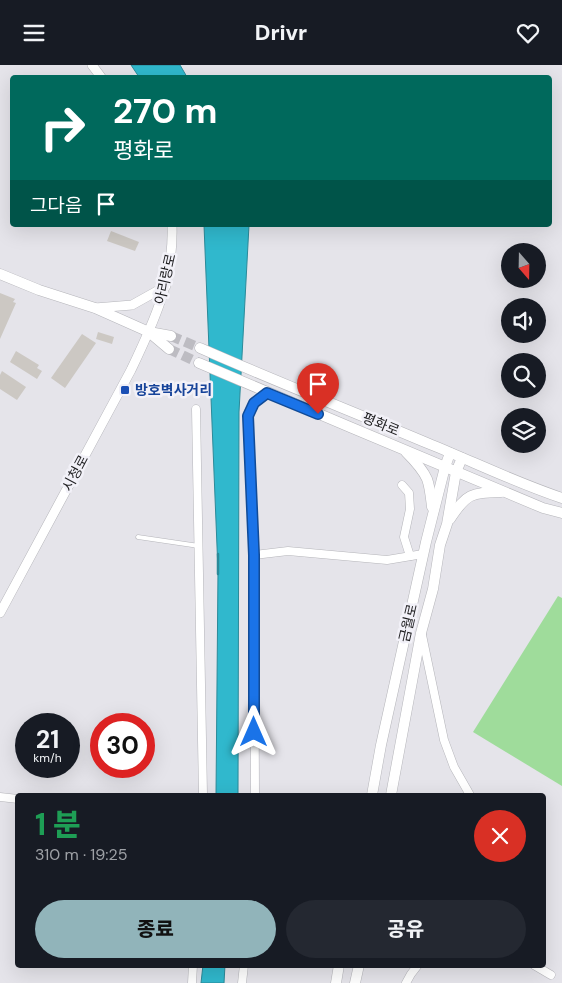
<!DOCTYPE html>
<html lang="ko">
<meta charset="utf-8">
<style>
:root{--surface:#171b24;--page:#242831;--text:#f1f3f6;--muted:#9ea1a6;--accent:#91b4ba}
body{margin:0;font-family:"DM Sans","Noto Sans KR",sans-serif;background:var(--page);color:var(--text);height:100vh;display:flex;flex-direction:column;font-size:19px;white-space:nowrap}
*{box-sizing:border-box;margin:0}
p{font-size:16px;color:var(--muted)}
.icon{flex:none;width:28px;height:28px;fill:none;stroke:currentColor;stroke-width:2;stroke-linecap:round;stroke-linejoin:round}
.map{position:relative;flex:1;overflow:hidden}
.side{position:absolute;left:15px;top:728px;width:531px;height:175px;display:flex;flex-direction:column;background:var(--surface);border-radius:5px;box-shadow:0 5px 20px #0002}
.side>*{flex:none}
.banner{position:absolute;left:10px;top:10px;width:542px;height:152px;border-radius:5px;box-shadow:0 5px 20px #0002;background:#00695c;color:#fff;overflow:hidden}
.needle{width:32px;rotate:160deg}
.fabs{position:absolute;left:501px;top:178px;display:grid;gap:10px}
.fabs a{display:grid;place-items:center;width:45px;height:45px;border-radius:50%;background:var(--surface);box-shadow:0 5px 20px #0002;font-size:25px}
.speed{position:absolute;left:15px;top:648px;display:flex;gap:10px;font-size:25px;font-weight:700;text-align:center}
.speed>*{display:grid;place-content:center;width:65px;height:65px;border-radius:50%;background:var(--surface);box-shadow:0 5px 20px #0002;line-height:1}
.speed small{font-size:12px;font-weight:400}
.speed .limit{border:8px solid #d22;background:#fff;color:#111}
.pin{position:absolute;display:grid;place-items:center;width:42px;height:42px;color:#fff;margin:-51px -21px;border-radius:50% 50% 50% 0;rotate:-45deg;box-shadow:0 0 5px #0007}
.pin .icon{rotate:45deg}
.me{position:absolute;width:55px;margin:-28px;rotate:0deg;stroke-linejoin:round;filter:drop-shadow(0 0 4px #0008)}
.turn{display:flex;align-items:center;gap:18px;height:105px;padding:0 20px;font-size:22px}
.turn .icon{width:65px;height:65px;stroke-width:2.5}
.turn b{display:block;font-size:35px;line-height:42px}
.then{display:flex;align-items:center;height:48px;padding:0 20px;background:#0003;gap:10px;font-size:19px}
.round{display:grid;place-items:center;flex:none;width:52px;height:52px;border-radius:26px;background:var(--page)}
.summary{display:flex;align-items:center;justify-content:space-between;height:85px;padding:0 20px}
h1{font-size:30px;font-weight:800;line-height:38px;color:#1e9e55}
.button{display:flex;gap:10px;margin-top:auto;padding:10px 20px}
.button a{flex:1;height:58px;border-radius:30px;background:var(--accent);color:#111;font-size:20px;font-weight:800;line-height:58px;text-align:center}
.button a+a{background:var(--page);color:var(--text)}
header{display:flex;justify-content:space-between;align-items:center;height:65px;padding:0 20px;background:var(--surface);font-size:22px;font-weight:800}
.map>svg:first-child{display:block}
.green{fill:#9fdc9b}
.water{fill:#30b8cd;stroke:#2b8a99}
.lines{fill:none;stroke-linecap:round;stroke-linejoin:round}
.stream{stroke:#2b8a99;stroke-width:2.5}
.building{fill:#ccc8c3}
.secondary-tunnel{stroke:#bdbcc2;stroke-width:10;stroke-dasharray:10 5;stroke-linecap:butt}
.service-casing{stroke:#b5b5ba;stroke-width:5}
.minor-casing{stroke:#b5b5ba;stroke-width:9}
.tertiary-casing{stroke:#b5b5ba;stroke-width:10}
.secondary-casing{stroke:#b5b5ba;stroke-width:11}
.service{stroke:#fff;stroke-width:4}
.minor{stroke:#fff;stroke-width:8}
.tertiary{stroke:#fff;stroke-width:9}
.secondary{stroke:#fff;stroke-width:10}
.route-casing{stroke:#114b97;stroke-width:12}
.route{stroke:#1a73e8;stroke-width:9}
.transit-dot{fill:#1a4fb4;stroke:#f2f1f8;stroke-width:2}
.labels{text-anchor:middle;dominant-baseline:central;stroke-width:5;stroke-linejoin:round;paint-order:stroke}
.street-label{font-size:14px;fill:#1e1e20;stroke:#f2f1f8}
.transit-label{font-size:14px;font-weight:bold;fill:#164399;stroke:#f2f1f8;text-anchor:start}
</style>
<header><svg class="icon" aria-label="menu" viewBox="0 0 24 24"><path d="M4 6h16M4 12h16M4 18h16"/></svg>Drivr<svg class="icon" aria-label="heart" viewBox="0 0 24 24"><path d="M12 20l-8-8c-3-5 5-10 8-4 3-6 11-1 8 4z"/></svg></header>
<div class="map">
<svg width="562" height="918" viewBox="0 0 562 918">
<rect width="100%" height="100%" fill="#e5e4ea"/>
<polygon class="green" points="558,531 562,533 562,721 473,667"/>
<g class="water">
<polygon points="131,0 180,0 187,12 139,12"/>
<polygon points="204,160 249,160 239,347 238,730 216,730 218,506"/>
<polygon points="203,900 225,900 224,918 201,918"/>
</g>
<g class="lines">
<polyline class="stream" points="218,489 218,509"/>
</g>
<g class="building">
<polygon points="111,166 139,177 135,186 107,176"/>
<polygon points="0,228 15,234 13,237 16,238 0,274"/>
<polygon points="98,267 114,272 112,279 96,274"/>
<polygon points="82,269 96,278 65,323 51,313"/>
<polygon points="16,286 39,300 37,303 42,306 37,314 10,297"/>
<polygon points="2,306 26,322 17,335 0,324 0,310"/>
</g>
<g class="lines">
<g class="secondary-tunnel">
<polyline points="171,271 200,283"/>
<polyline points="169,284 199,298"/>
</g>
<g class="service-casing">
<polyline id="service" points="138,472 199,481"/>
</g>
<g class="minor-casing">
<g id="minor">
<polyline points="196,344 203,730"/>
<polyline points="402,420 409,428 410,444 404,472 410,491"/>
<polyline points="254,490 288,486 387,495 423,489"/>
<polyline points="422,570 444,675 454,702 470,730"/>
<polyline points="255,730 254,490 248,351 254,338 267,328"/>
<polyline points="0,732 18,734"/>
<polyline points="534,900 551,910"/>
<polyline points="192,918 193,900"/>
<polyline points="242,918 244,900"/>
<polyline points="406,918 411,909 418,900"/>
</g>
</g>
<g class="tertiary-casing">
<g id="tertiary">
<polyline points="92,0 101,12"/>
<polyline points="95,243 132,240 166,221"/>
<path d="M0 548 131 305C154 257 174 214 172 160"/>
</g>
</g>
<g class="secondary-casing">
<g id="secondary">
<polyline points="0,209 39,225 95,243 149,267 171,271"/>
<polyline points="150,268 169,284"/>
<path d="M200 283C277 317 354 347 432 380 476 398 517 418 562 433"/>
<path d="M199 298C313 347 429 395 543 443L562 448"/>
<path d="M406 387C413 394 423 405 427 414 430 422 431 433 432 442"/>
<path d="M450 454C467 428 471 428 501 427"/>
<polyline points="372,730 381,680 426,477 445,402 450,388"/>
<polyline points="391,730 421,568 433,524 440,480 447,459 456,407 462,393"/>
<polyline points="336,918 339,900"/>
<polyline points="355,918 359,900"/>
</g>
</g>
<use href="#service" class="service"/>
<use href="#minor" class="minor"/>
<use href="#tertiary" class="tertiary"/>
<use href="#secondary" class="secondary"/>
</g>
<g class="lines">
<g class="route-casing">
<polyline id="route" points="254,667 254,490 248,351 254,338 267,328 318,349"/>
</g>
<use href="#route" class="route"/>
</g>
<rect class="transit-dot" x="120" y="320" width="10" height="10" rx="2.5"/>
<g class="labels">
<g class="street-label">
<text transform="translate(165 214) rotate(-77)">아리랑로</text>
<text transform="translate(381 359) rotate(22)">평화로</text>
<text transform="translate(75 408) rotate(-62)">시청로</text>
<text transform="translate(408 558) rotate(-77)">금월로</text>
</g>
<g class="transit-label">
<text x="135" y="325">방호벽사거리</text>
</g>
</g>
</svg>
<div class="fabs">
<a><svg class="needle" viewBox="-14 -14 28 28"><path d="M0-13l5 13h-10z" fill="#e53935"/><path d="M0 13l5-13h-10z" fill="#9ea1a6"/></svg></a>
<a><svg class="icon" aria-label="sound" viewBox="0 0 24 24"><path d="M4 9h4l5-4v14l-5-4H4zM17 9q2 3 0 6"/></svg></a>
<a><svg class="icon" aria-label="search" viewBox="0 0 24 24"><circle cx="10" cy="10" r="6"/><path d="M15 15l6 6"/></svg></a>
<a><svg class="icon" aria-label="layers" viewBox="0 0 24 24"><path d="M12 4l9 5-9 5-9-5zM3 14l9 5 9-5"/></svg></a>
</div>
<div class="speed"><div>21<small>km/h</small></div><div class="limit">30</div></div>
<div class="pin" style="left:318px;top:349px;background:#d93025"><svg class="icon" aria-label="arrive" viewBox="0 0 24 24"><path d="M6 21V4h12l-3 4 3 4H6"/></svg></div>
<svg class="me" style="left:254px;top:667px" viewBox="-20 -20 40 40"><path d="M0-17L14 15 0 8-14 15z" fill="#1a73e8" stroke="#fff" stroke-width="4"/></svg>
<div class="banner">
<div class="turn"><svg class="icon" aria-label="right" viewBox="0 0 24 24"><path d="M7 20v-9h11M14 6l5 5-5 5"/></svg><div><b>270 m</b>평화로</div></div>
<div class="then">그다음<svg class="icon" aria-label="arrive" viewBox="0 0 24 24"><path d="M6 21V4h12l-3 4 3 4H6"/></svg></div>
</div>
<section class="side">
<div class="summary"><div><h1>1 분</h1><p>310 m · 19:25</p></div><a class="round" style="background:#d93025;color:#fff"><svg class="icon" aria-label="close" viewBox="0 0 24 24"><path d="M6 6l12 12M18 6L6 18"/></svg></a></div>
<div class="button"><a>종료</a><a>공유</a></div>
</section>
</div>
